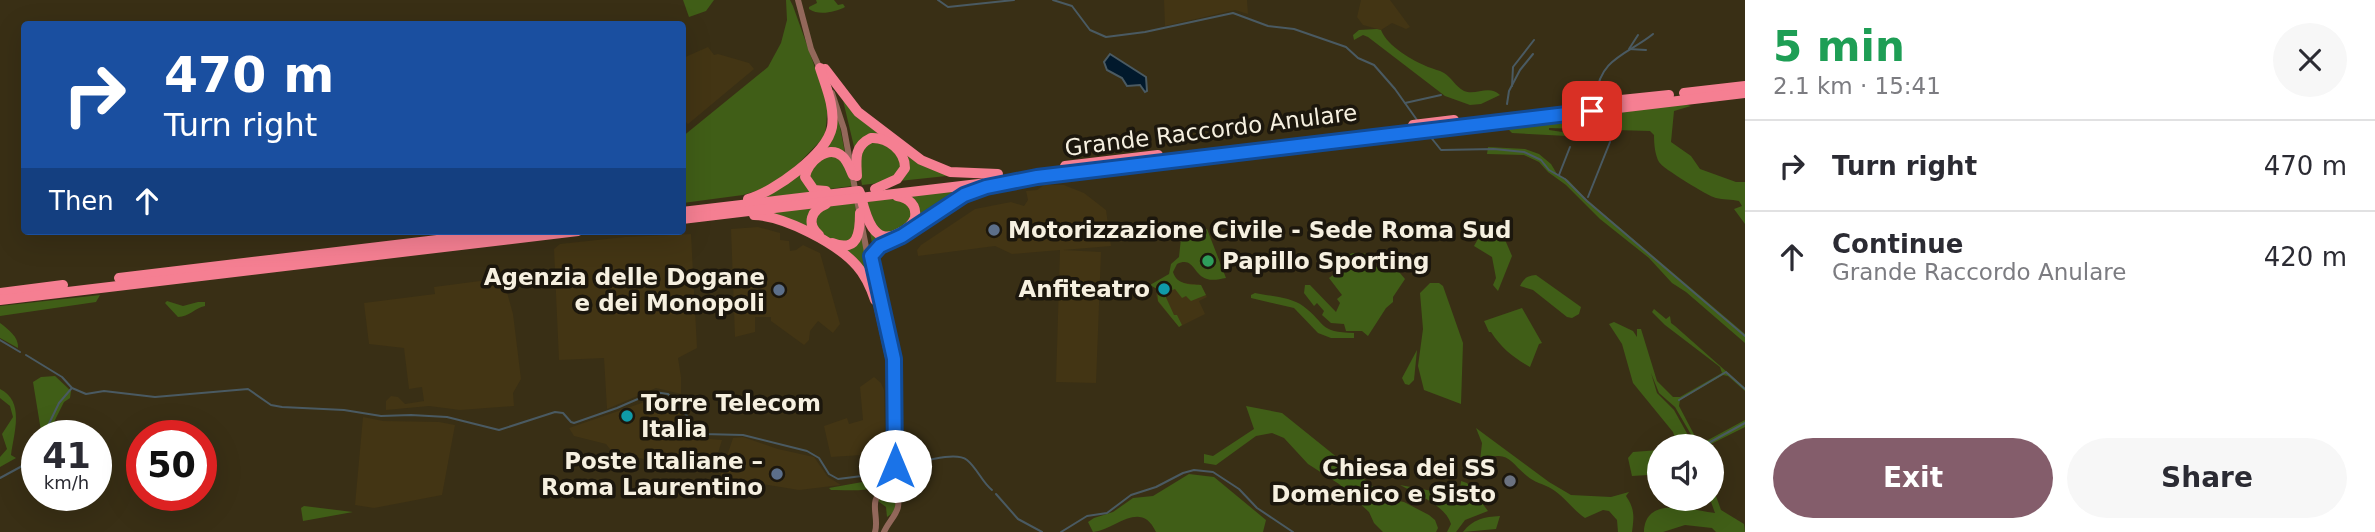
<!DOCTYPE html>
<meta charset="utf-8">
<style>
:root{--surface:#fff;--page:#f7f7f7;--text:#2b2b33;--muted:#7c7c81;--line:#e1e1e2;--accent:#845d6b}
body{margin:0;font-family:"DejaVu Sans",sans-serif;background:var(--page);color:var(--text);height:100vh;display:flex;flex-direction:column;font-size:26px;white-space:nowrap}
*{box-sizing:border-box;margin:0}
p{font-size:23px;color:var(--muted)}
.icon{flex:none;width:38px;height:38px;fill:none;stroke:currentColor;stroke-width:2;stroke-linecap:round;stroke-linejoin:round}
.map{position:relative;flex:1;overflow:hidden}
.sheet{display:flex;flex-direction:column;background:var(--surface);width:630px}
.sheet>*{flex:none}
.banner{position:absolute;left:21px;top:21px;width:665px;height:214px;border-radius:7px;box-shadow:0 7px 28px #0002;background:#1a4fa0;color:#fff;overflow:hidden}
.buttons{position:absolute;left:1647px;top:434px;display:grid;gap:14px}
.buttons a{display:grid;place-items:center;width:77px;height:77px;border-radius:50%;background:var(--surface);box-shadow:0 7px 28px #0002;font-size:35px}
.speed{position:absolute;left:21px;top:420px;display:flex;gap:14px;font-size:35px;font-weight:700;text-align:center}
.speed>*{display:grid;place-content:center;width:91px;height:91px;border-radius:50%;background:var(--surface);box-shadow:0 7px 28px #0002;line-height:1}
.speed small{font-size:18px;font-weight:400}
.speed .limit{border:10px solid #d22;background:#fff;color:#111}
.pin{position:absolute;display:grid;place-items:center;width:60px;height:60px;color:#fff;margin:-30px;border-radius:14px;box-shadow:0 4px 10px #0006}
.me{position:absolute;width:77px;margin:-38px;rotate:0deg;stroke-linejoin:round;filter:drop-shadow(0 0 5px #0008)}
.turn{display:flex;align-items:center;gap:24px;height:147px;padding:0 28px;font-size:32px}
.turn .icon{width:91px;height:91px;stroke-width:2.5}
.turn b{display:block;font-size:49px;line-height:60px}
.then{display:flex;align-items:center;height:66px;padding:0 28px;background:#0003;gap:14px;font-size:26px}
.round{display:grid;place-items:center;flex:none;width:74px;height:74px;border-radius:37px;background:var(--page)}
.head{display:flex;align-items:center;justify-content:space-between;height:119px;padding:0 28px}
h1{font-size:42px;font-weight:700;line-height:52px;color:#1e9e55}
.button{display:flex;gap:14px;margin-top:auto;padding:14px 28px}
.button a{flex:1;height:80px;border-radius:42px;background:var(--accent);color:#fff;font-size:28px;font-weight:700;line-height:80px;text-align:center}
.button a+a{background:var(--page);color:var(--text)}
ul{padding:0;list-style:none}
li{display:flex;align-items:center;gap:21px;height:91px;padding:0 28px;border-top:2px solid var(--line)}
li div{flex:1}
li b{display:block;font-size:26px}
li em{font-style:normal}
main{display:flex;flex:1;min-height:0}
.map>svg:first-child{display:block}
.built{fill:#433514}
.green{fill:#405e17}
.water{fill:#01192c;stroke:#4a5a62;stroke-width:2}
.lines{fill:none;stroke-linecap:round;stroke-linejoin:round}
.stream{stroke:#4a5a62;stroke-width:2}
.secondary{stroke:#93685b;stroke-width:6}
.highway{stroke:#f57f92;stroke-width:10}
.route-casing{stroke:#114b97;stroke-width:18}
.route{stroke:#1a73e8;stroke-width:12}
.service-dot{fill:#5c6f8a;stroke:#1c170d;stroke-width:2.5}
.leisure-dot{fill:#2e9e5b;stroke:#1c170d;stroke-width:2.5}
.culture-dot{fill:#0f9aa8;stroke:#1c170d;stroke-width:2.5}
.worship-dot{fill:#6b7280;stroke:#1c170d;stroke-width:2.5}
.labels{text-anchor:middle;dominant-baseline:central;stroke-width:7;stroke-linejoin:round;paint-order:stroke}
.street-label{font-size:23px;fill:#f6f0e0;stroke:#1c170d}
.poi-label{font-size:23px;font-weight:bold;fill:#f6f0e0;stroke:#1c170d;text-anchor:end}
</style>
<main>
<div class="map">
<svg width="1745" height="532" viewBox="0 0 1745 532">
<rect width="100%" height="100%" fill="#392f15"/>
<g class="built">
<polygon points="1164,0 1247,0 1248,14 1235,10 1165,26"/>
<polygon points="1361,0 1390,0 1410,27 1406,29 1392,23 1381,30 1363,25 1357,17"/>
<polygon points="708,47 714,55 718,54 749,63 754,69 688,124 683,119 683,58"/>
<polygon points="1044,185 1064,185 1084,193 1106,210 1111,246 1063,250 1101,252 1096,383 1056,382 1060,250 1012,254 995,246 918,256 917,250 921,245 975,209 1011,202 1024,206 1028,200 1026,191 1037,190"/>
<polygon points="758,227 780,233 780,240 789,241 790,251 796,250 803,245 820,253 840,324 833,333 818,321 810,331 809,340 804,345 771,321 771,317 755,317 755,332 735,337 731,229"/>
<polygon points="691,234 697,348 678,358 681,377 681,394 656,388 607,409 604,358 559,360 554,249 560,244 625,237"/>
<polygon points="503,278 513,314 521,379 513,393 514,406 460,410 429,406 386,410 386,401 391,396 398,397 405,404 424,401 422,387 409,389 404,348 369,344 364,303 435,294 434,287"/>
<polygon points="1170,281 1201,285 1207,297 1199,301 1205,314 1179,327 1158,302 1156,295 1157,290"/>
<polygon points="874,377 881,383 884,390 885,432 880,445 883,452 867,456 862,455 831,457 824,426 847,418 849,424 863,420 860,387"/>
<polygon points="659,397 667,398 700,438 722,440 712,473 629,456 623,457 624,453 614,454 606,444 574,436 569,428"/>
<polygon points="363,417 383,421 439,422 455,425 442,495 374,508 355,505"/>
<polygon points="743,437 778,449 814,457 828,477 841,485 799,490 720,477 733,438"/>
<polygon points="910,437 911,463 898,464 898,438"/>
</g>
<g class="green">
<polygon points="683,0 714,0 706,11 689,17"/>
<polygon points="786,0 790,0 793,6 828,104 825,136 798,164 769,187 743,195 683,203 682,137 768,67 781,43 787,20"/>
<path d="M816 0H834L838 5 843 4 845 7C835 12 819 16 809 9V7L817 3Z"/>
<path d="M1377 29 1381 30C1388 47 1412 60 1428 67 1433 69 1439 70 1444 73 1452 78 1455 86 1464 91 1476 96 1489 84 1500 95L1481 104 1470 105 1445 96 1368 37 1363 35 1354 40 1353 35 1359 30Z"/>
<polygon points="842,96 918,160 956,175 899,181 907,166 883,138 855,151"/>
<path d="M1684 104 1691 106 1674 111 1671 142 1691 156 1700 169 1736 182H1745V224L1734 209 1742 206 1739 201C1731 199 1723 200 1716 198 1708 196 1662 168 1659 162 1655 155 1654 144 1654 135L1650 131 1549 128V130L1576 134V139L1567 136 1512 133 1508 129 1510 125Z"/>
<polygon points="838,117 846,158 839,152 807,166 814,192 760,198 781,185 833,128"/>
<polygon points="873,139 898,151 903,168 889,182 862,185 857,156"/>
<polygon points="1488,147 1525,149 1539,154 1551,164 1557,174 1568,180 1586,199 1745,334 1745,343 1686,292 1672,283 1649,258 1600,219 1566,185 1548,172 1539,162 1524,155 1487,154"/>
<polygon points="828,153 847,164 852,186 822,190 812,187 809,168"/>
<polygon points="971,189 873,249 869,227 880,237 915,223 905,196"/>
<polygon points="900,197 915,214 895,235 877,232 865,202"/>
<polygon points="855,203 858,231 847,244 824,237 813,220 825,206"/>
<polygon points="817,207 810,223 838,247 861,232 870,281 859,266 768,213"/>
<path d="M1207 229 1226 278C1220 279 1213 281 1207 279 1193 275 1194 256 1177 264L1173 272C1177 285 1189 284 1201 285L1206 295 1191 301 1186 296 1182 298 1175 289 1164 293 1174 315H1177L1182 325 1179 327 1158 301 1157 289 1150 285 1169 274 1171 264 1179 257 1181 238Z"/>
<polygon points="1483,230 1498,237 1503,235 1512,256 1498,291 1493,285 1496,278 1492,257 1474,246"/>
<path d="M1353 253C1378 253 1390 260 1405 279L1393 297V302L1386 308 1368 336 1362 331H1346L1344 324 1331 323 1322 315 1324 311 1317 303 1314 306 1304 293 1305 285H1310L1336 312 1340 303 1337 299 1342 295 1329 278C1345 266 1366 255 1383 272L1388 271V268C1372 253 1351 255 1334 267L1331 266 1342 257Z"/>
<path d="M1536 275 1581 307 1579 314 1572 318 1567 317 1533 290 1520 286C1524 278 1527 276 1536 275Z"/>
<polygon points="1430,283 1439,283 1443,286 1463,343 1461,404 1424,390 1418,366 1423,329 1420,293"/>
<path d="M1255 293C1269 296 1291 297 1303 306 1327 324 1318 332 1354 333V338H1331L1318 333 1294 308 1251 298V295Z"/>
<polygon points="100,295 96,302 0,316 0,306"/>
<path d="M167 301 183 306 198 302H205V306C195 308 189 317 178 317L165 303Z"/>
<path d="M1522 308 1542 343 1539 344 1530 367C1514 358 1501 348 1491 332H1489L1484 321Z"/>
<polygon points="1654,309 1666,319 1670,316 1671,323 1675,326 1745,388 1745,391 1728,376 1723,375 1680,400 1679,406 1698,442 1696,443 1675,407 1659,393 1651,373 1657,393 1674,410 1694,446 1672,446 1676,441 1673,432 1633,383 1622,344 1609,324 1614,322 1633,331 1637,337 1637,329 1641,329 1657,381 1673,397 1680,397 1722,373 1720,367 1665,325 1652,312"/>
<path d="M0 323C8 329 19 337 18 348L0 338Z"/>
<polygon points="1417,350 1414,380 1409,385 1405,384 1402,378"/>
<polygon points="55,376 71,391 70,398 64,402 47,436 44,436 41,431 33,382 41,377"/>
<path d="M0 389C25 401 14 433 11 455L16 458 0 467V457L7 449 2 434 13 417 10 406 0 398Z"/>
<polygon points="1246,406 1282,413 1369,483 1384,498 1404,502 1429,515 1435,520 1438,528 1436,532 1383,532 1374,523 1369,512 1339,484 1308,464 1284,438 1272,433 1256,436 1216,465 1204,463 1204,454 1213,456 1254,429"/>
<polygon points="1745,420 1745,427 1707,446 1697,446"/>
<path d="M1476 428 1549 482 1571 495 1611 497 1629 492 1626 496C1635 509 1634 517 1632 532H1618L1617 520 1609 511 1603 510 1585 518C1573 510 1565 497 1552 489 1544 484 1533 482 1527 476 1508 460 1508 449 1480 461L1482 443Z"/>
<polygon points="1659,450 1659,470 1648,475 1632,476 1628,458 1633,452"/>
<path d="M102 458 109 462C112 476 112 481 101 491L96 490V460Z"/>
<path d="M1189 474 1214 477 1266 520 1263 532H1156C1141 499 1116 529 1093 532L1088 522 1094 518 1113 512 1133 498 1153 496Z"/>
<path d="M886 475C875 496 851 489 831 490L829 488 879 479Z"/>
<path d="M1461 481 1467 483 1488 511 1465 520 1456 532H1447L1451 524C1446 506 1417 494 1400 485L1459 496Z"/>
<path d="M1712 485 1721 510 1744 524 1745 532H1716L1712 528 1685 525 1663 532H1644C1645 495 1691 510 1715 513L1710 499Z"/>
<polygon points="887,493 893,496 896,503 894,512 887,517 886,507 878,501 883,494"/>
<polygon points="304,506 353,512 303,521 301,508"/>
<path d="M1500 516 1496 529 1463 532C1473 519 1484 517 1500 516Z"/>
</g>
<polygon class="water" points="1110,54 1146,77 1147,91 1145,92 1140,85 1127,86 1122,78 1107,70 1104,62"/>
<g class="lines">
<g class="stream">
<polyline points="938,0 948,7 1014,0"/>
<polyline points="1053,0 1072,6 1090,30 1106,37 1145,32 1233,13 1268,26 1294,29 1346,47 1358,58 1374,65 1395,89 1417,120"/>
<polyline points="1638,35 1629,49 1646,50"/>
<polyline points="1512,86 1513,67 1534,40"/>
<path d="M1597 95C1598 59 1630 53 1653 34"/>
<polyline points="1405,103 1441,95"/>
<polyline points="1507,104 1509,91 1520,70 1533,54"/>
<polyline points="1429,135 1441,150 1494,149 1524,152 1541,160 1549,170 1565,179 1587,201 1745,336"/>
<polyline points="1559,175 1570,147"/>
<polyline points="1588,197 1610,142"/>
<polyline points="0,340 20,352"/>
<polyline points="26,355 62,377 72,388 86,394 104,391 155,397 248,389 271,405 282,407 344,410 381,416 411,415 447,417 499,430 555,412 563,413 571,422 574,423 617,408 654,392 668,394 703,434 743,435 807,451 819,458 829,474 838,479 862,476 888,468"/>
<polyline points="1679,400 1726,372 1745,389"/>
<polyline points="43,436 59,403 71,389"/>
<polyline points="1703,446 1745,423"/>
<path d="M897 467C914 465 954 450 967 460 977 468 982 482 992 490"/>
<polyline points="0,478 24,465 34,451"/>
<polyline points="996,494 1018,519 1042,532"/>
<polyline points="1061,532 1087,516 1107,513 1131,495 1156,487 1183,473 1194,470 1213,472 1239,489 1257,508 1293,532"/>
</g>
<g class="secondary">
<polyline points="798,0 811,49 821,71"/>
<polyline points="832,93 844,129 860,216"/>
<polyline points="862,226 873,284"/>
<path d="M875 278 894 362 895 493C905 509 890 518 884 532"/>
<path d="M875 532C880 517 866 498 886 490L889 481 890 366 875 299"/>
</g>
<g class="highway">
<polyline points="825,69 858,112 921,160 950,172 998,174"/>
<polyline points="1684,93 1745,86"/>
<polyline points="1621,100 1669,95"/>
<polyline points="1413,125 1454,120"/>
<polyline points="1065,166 1158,155"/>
<path d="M857 176C856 159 854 146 871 138 888 137 905 151 905 168L897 179 875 189"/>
<path d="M826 191 814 190 805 177C807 162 828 144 842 156 848 161 850 169 853 175"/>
<path d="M860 193C865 212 872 248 899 233 906 230 912 225 915 218 917 205 909 198 897 196"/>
<path d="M748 199C774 192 827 154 832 127 835 107 826 87 820 68"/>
<polyline points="682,212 859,191"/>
<path d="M754 215C784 216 837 243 857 266 866 276 871 288 875 300"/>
<polyline points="682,219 1745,93"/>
<path d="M819 235C806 224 811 210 826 204"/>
<path d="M832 243C858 253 860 233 860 213"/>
<path d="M871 256C879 243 891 243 903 235 931 219 954 196 986 187"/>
<polyline points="119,278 512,231"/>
<polyline points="0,293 63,285"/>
<polyline points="0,300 578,231"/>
</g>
</g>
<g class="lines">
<g class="route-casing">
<polyline id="route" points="895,466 894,359 871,256 880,246 902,236 964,195 986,187 1037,177 1592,111"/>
</g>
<use href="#route" class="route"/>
</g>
<g class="service-dot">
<circle cx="994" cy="230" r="7"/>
<circle cx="779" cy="290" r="7"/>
<circle cx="777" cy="474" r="7"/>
</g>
<circle class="leisure-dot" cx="1208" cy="261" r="7"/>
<g class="culture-dot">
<circle cx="1164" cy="289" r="7"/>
<circle cx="627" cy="416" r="7"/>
</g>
<circle class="worship-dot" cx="1510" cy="481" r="7"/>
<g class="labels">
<g class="street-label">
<text transform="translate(1211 130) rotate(-7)">Grande Raccordo Anulare</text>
</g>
<g class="poi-label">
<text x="1008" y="230" text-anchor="start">Motorizzazione Civile - Sede Roma Sud</text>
<text x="1222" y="261" text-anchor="start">Papillo Sporting</text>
<text x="765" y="277">Agenzia delle Dogane<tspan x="765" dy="26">e dei Monopoli</tspan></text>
<text x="1150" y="289">Anfiteatro</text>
<text x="641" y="403" text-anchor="start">Torre Telecom<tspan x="641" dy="26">Italia</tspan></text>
<text x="763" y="461">Poste Italiane –<tspan x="763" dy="26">Roma Laurentino</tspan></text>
<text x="1496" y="468">Chiesa dei SS<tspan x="1496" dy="26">Domenico e Sisto</tspan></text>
</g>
</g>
</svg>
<div class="buttons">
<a><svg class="icon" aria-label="sound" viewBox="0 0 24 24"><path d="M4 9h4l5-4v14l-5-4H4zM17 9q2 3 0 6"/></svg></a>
</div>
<div class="speed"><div>41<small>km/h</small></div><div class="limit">50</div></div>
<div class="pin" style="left:1592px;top:111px;background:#d93025"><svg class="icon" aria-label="arrive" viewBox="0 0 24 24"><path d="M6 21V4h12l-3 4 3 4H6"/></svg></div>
<svg class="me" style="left:895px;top:466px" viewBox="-20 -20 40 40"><circle r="19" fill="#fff"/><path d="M0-13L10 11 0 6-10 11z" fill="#1a73e8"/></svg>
<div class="banner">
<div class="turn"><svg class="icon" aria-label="right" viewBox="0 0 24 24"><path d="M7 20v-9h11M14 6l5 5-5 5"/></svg><div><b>470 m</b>Turn right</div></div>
<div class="then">Then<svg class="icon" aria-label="ahead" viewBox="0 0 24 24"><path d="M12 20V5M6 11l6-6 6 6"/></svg></div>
</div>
</div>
<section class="sheet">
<div class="head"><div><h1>5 min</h1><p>2.1 km · 15:41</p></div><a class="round"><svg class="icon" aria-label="close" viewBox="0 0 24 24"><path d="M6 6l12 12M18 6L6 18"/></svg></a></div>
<ul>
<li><svg class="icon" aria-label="right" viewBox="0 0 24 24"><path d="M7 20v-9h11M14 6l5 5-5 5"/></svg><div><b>Turn right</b></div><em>470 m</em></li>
<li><svg class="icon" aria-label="ahead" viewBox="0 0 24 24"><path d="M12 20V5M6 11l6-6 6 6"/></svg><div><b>Continue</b><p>Grande Raccordo Anulare</p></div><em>420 m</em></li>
</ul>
<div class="button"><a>Exit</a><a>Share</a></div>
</section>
</main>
